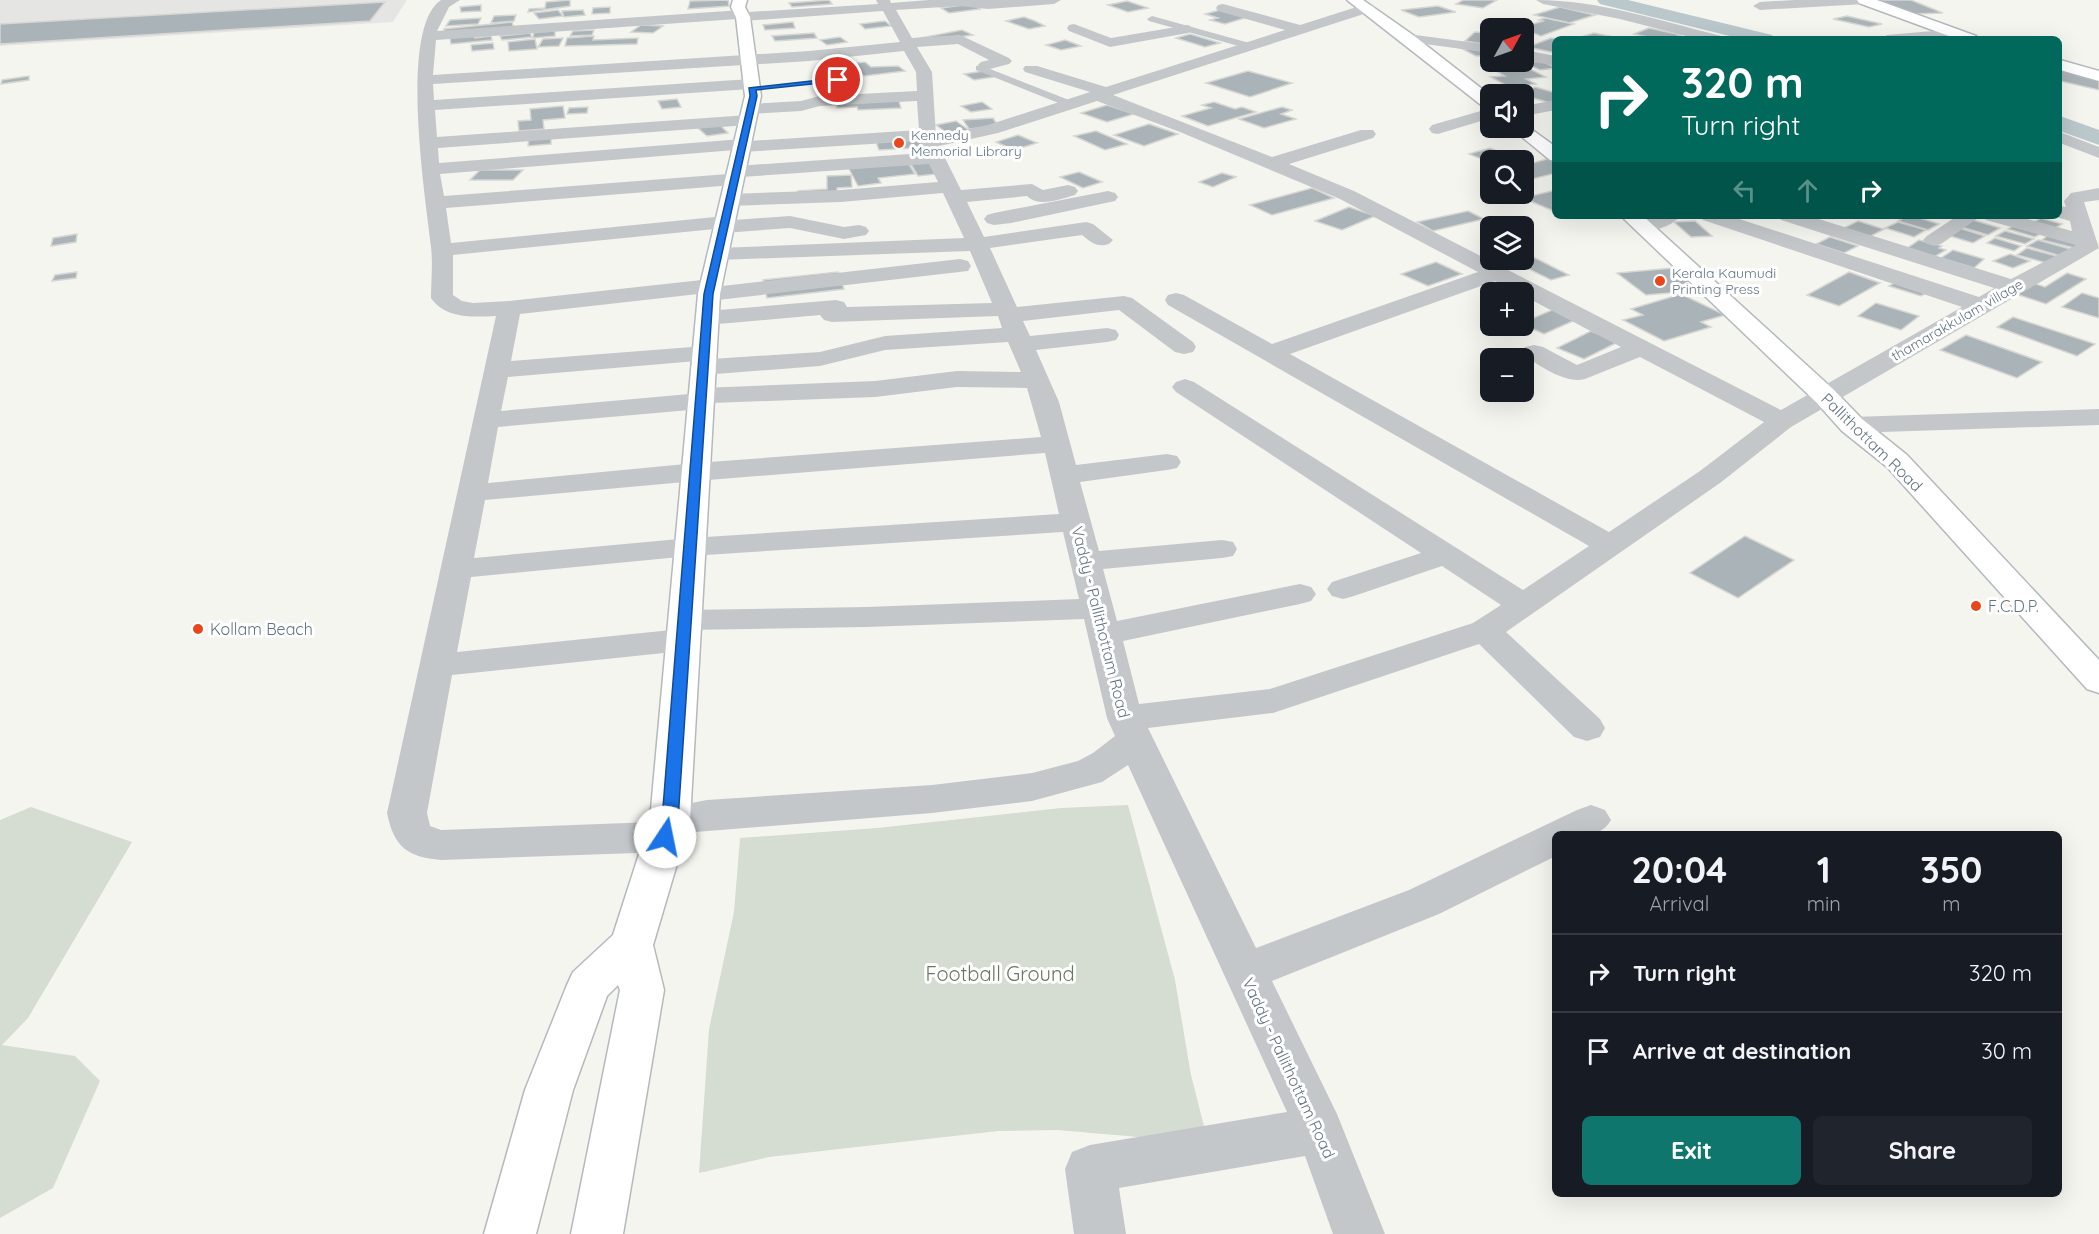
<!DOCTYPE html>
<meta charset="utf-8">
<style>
:root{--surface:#171b24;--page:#20242c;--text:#f1f3f6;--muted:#9ea1a6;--line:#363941;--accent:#0f766e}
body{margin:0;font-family:Quicksand,sans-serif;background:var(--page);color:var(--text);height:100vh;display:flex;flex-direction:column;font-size:22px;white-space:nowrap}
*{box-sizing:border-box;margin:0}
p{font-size:20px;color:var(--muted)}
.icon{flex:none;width:33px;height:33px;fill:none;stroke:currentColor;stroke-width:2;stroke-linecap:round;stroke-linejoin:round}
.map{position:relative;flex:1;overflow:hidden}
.drawer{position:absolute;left:1552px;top:831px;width:510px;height:366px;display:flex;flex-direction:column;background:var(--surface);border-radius:9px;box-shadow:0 6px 24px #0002}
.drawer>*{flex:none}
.hud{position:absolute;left:1552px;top:36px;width:510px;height:183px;border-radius:9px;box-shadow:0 6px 24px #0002;background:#00695c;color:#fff;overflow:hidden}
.needle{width:39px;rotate:50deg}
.controls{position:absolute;left:1480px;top:18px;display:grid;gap:12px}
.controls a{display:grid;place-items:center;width:54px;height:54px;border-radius:9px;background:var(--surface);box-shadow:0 6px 24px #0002;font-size:30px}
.pin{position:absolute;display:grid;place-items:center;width:51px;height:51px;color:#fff;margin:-26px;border:3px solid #fff;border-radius:50%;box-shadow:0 2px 6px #0007}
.me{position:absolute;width:66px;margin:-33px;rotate:11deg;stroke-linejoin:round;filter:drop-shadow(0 0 4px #0008)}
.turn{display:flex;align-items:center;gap:21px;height:126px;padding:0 30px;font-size:27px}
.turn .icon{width:78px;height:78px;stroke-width:2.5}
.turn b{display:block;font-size:42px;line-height:51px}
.lanes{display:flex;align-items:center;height:57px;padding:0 30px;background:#0003;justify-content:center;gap:30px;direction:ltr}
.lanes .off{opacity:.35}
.eta{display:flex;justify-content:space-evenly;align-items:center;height:102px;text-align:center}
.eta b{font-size:36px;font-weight:800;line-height:42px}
.cta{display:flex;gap:12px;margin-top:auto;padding:12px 30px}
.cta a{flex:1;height:69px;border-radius:9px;background:var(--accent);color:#fff;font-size:24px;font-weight:800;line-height:69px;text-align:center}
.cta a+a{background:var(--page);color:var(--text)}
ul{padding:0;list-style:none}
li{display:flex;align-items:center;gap:18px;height:78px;padding:0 30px;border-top:2px solid var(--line)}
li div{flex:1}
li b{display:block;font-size:22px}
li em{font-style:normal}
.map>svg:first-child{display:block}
.built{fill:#e5e6e4}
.green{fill:#d5dcd1}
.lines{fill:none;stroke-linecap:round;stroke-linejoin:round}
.canal{fill:#bac7cb;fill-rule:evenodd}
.building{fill:#aab3b7;stroke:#d6d6d3;stroke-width:1.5}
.secondary-casing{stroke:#b3b9bd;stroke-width:3}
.lane{fill:#c4c7ca;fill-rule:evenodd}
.street{fill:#c4c7ca;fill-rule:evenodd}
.secondary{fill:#fff;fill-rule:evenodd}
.route{fill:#1a73e8;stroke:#114b97;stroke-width:1.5}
.poi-dot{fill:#e9461b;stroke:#fff;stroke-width:2}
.labels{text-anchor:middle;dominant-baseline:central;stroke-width:6;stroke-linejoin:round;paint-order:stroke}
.far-poi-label{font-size:14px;fill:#627583;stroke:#fff;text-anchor:start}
.far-street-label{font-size:14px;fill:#627583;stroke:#fff}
.street-label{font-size:16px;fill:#627583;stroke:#fff}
.poi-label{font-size:16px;fill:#627583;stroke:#fff;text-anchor:start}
.near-park-label{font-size:20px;fill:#677961;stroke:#fff}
</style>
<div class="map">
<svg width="2099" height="1234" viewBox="0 0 2099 1234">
<rect width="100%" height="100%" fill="#f5f5f0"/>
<polygon class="built" points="0,0 407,0 393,22 0,46"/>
<g class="green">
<polygon points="1128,805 1175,980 1191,1075 1206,1134 1150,1138 1057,1130 998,1131 769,1157 699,1173 709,1029 734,912 740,838 877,828 1061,808"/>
<polygon points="31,807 132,842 28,1018 2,1045 75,1056 100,1081 53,1188 0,1218 0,820"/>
</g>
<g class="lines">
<g class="canal">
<polygon points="1597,0 1628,0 1772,35 1775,39 1742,39 1600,4"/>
<polygon points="2060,116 2099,130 2099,145 2060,131"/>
</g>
</g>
<g class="building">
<polygon points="570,0 570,6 528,12 529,9 545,8 546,2"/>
<polygon points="728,0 729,6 688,9 690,1"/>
<polygon points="829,0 832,4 792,7 789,3"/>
<polygon points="1463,0 1497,0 1483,8 1456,4"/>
<polygon points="1876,0 1911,0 1943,13 1911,14"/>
<polygon points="1127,1 1148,8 1128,12 1108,5"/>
<polygon points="385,2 370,21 0,44 0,24"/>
<polygon points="971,4 980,9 949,13 941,8"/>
<polygon points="481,5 481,11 461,12 460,7"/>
<polygon points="1438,6 1456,12 1419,17 1401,10"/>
<polygon points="610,7 610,13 592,14 593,8"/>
<polygon points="1560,7 1595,15 1569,23 1534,15"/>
<polygon points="558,10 563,16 539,19 534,13"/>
<polygon points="583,10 585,15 564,17 562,11"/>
<polygon points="1220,10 1248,17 1225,24 1210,20 1218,18 1205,14"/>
<polygon points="516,15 514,21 491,23 494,16"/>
<polygon points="1847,16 1882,24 1869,27 1833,19"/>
<polygon points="1024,17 1035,21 1045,26 1029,29 1006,21"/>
<polygon points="481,18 478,24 446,26 450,20"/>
<polygon points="1545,18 1574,24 1541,36 1520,28 1543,21 1539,20"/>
<polygon points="885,21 891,26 865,29 860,24"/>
<polygon points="512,22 514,29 445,34 444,29"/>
<polygon points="793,22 795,28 765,30 763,25"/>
<polygon points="641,25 663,26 653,33 631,32"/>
<polygon points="1649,28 1681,35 1669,39 1658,39 1634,34"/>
<polygon points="594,30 592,35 570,36 573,31"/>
<polygon points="962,30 973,35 952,38 910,40"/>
<polygon points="555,31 555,36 533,38 534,32"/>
<polygon points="1475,32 1491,34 1491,45 1465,41"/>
<polygon points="530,33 532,37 502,40 500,36"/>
<polygon points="814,33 817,38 775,41 772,36"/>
<polygon points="1594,33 1623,39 1581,37"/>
<polygon points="1190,34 1220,43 1205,47 1176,38"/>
<polygon points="474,36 475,38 491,36 492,40 451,44 450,38"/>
<polygon points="594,36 593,40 638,38 637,44 565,46 567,38"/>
<polygon points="840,37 847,42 827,45 820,40"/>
<polygon points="563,38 559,46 538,47 543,39"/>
<polygon points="1551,38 1558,39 1556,39 1556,53 1528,47"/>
<polygon points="535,39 537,49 509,51 508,42"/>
<polygon points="1065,40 1081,46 1061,50 1046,45"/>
<polygon points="493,43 494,49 472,51 471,45"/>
<polygon points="1461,48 1491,52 1491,56 1476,56"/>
<polygon points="1542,61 1556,68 1540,70 1525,63"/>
<polygon points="865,62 871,67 898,66 905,71 864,76 850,64"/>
<polygon points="843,63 851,68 832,71 825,67"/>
<polygon points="1520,64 1546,77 1526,79 1536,84 1509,87 1491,77 1505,76 1489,67"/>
<polygon points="2060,69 2099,80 2099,90 2060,81"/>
<polygon points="990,70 1000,76 974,80 964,74"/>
<polygon points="1248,71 1292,83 1250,97 1206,83"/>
<polygon points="29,76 29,80 1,84 2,80"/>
<polygon points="1535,87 1556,93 1556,102 1550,103 1516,93"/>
<polygon points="898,98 901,108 858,110 857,107 837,108 836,101"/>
<polygon points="677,99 681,107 662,109 658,101"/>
<polygon points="982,102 992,109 971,112 961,106"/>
<polygon points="1214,102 1235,109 1242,107 1256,112 1208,126 1182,116 1211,108 1202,105"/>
<polygon points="1107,105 1134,114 1107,122 1081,113"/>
<polygon points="563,106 565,118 543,120 544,129 519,131 518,121 531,120 530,109"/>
<polygon points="588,107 587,113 567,114 569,108"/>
<polygon points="1282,107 1292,110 1281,114 1296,119 1264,128 1239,119"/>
<polygon points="993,118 998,126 969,129 963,120"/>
<polygon points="956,121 970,131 950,135 936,125"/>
<polygon points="719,124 728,133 707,136 698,128"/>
<polygon points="1149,124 1178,134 1144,146 1114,135"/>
<polygon points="1096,131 1127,144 1105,150 1074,136"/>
<polygon points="1018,135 1037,143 1014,150 996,142"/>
<polygon points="551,136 551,144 528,146 529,138"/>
<polygon points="919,138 922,146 913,148 879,150 877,145 877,140"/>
<polygon points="1490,148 1521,160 1491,160 1491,163 1469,154"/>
<polygon points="927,159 937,174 918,176 909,161"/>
<polygon points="1547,159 1556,162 1556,173 1532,179 1524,176 1524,162 1529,164"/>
<polygon points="907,161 915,174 878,178 881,183 858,186 848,167"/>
<polygon points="480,170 523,170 513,180 470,180"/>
<polygon points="1079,172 1102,182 1083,188 1060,177"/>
<polygon points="1222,173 1236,177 1213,187 1199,182"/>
<polygon points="851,175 852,187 837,188 837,197 798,199 798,191 827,189 827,176"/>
<polygon points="1312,188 1334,198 1272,215 1250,205"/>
<polygon points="1556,190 1556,212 1523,198"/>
<polygon points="1349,207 1375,216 1342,230 1315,221"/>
<polygon points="1468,211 1484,219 1433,231 1417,222"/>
<polygon points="1907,216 1913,216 1939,224 1928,230 1898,221"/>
<polygon points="2041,218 2062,224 2054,229 2032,223"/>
<polygon points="1973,220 2000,228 1988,235 1961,227"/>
<polygon points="1695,221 1712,236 1691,237 1674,222"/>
<polygon points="1858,221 1883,229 1898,222 1926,230 1914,237 1886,228 1869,237 1842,229"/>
<polygon points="2016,224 2043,232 2035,237 2008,229"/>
<polygon points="1959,228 1985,236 1973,243 1947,235"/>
<polygon points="2005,231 2034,239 2025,244 1996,236"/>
<polygon points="77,234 76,242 51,246 53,238"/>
<polygon points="2050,234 2082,242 2074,248 2042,240"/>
<polygon points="1830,237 1858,246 1844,253 1816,244"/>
<polygon points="1995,238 2021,246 2014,251 1987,243"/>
<polygon points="1919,240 1942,246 1939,248 1946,250 1934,257 1906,249"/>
<polygon points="2038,240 2074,250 2064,257 2027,246"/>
<polygon points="2027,248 2060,257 2050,264 2017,255"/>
<polygon points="1953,250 1984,259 1974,268 1941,258"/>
<polygon points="2010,254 2030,261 2013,268 1993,261"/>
<polygon points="1529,255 1569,275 1551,280 1511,260 1524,260 1524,257"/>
<polygon points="1436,262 1462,274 1428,286 1401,274"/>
<polygon points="1673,268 1704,290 1646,295 1617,273"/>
<polygon points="77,272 76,278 52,281 55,275"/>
<polygon points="838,272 844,289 767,298 763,280"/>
<polygon points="1849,272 1880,283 1839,306 1807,295"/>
<polygon points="2067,273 2086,279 2046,304 2010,292 2027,281 2045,287"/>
<polygon points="1904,277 1936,288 1921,296 1889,286"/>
<polygon points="2082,293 2099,298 2099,318 2062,307"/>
<polygon points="1681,294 1725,315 1701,322 1711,327 1664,341 1623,320 1643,315 1631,309"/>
<polygon points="1876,303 1919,316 1901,330 1858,316"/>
<polygon points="1559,307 1582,317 1544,334 1524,325 1524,322"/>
<polygon points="2013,317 2095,344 2077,356 1997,327"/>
<polygon points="1591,331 1618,342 1584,359 1557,348"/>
<polygon points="1966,335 2042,362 2017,378 1940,350"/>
<polygon points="1745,536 1794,560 1738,598 1690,573"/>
</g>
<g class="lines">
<g class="secondary-casing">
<g id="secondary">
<polygon points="733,0 747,0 745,7 750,17 761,96 720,294 690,820 653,945 664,990 623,1234 571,1234 620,990 618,985 607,996 573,1090 536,1234 484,1234 525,1090 567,985 573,972 613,935 650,820 698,294 745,96 736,17 731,7"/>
<polygon points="1347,0 1363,0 1413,35 1491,96 1491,109 1485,108"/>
<polygon points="1857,0 1877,0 1976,36 1978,39 1957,39 1859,3"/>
<polygon points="2060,60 2099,71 2099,81 2060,70"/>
<polygon points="1524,124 1556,147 1556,161 1550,160 1511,128 1524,128"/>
<polygon points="1621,216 1643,216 1834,390 1862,419 1907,455 2099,660 2099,693 2087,689 1887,467 1842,431 1816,402"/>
</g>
</g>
<g class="lane">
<polygon points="1152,16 1253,44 1254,46 1249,49 1149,21 1147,19"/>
<polygon points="980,65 1074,102 1076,104 1070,107 1066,106 976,70 976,66"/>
</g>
<g class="street">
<path d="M441 0H460L449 7 437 31 742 10 748 12 878 4 876 0H890L891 3 929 0H1061L1054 4 988 9 959 6 896 10 912 38 960 35 1009 58 1012 61 1009 64 986 70 978 65 981 62 989 60 958 44 917 47 932 72 936 136 988 125 1090 92 1025 72 1023 69 1025 66H1037L1106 87 1285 30 1218 11 1216 8 1218 5 1223 4 1300 25 1363 5H1373L1375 8 1373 11 1113 95 1272 157 1361 130H1373L1376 134 1373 138 1289 164 1354 191 1781 410 1962 307 1703 220 1700 216H1730L1979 297 1994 288 1781 220 1778 216H1809L2011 279 2076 245 1986 220 1983 216H2016L2072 231 2070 221 2053 216H2060V206L2066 207 2064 201 2071 193 2099 188V200L2084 202 2099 248 1791 427 1720 483 1506 632 1600 719 1605 728 1600 737 1587 741 1574 737 1479 644 1273 713 1148 728 1256 948 1409 890 1577 810 1591 805 1605 810 1611 820C1599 841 1577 834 1556 834V856L1439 914 1272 981 1337 1114 1385 1234H1333L1305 1156 1119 1188 1126 1234H1074L1065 1169 1072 1152 1090 1145 1287 1112 1128 765 1102 782 1032 801 932 813 683 833 685 837 679 848 665 852 441 860C407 857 394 847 387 813L496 316C473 317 445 319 431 298 431 281 433 264 431 247 426 201 398 28 441 0ZM883 11 900 42 809 51 433 75 436 40 737 19 743 21ZM904 51 916 72 917 91 820 96 801 101 750 104 742 109 750 114 801 111 820 106 917 101 919 130 749 141 742 139 439 163 438 148 748 125 754 124 757 120 754 116 748 115 437 137 435 110 751 89 759 84 751 79 434 100 433 84 809 61ZM1097 101 1180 132 1340 199 1478 272 1272 344 1184 295 1176 293 1168 295 1165 300 1168 305 1589 546 1523 590 1194 382 1185 379 1176 382 1172 387 1176 392 1421 553 1332 582 1327 589 1332 596 1343 599 1354 596 1442 566 1501 605 1473 623 1270 689 1139 704 1123 641 1300 604 1311 601 1316 594 1311 587 1300 584 1117 621 1103 569 1222 558 1233 556 1237 549 1233 542 1222 540 1099 551 1080 482 1167 470 1177 468 1181 462 1177 456 1167 454 1076 465 1059 402 1036 350 1107 342 1116 340 1119 335 1116 330 1107 328 1030 336 1023 321 1119 310 1175 352 1184 354 1193 352 1196 347 1193 342 1132 298 1124 296 1017 307 990 248 1082 235C1091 242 1097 248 1109 244L1113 240 1093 224 1086 222 984 237 967 202 1027 196C1039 208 1060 199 1075 195L1078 191 1075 187 1068 185 1043 190 1032 184 961 190 939 146 998 133ZM919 141 924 153 736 166 729 168 728 174 444 196 440 174 735 150 742 152ZM929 164 938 182 841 190 730 194 723 196 720 200 723 204 730 206 841 202 943 193 964 238 718 248 710 249 707 254 710 259 718 260 970 251 992 303 847 307 844 302 836 300 707 311 699 313 695 318 699 323 707 325 820 315 824 320 832 322 998 316 1002 328 885 336 820 352 711 359 717 353 714 348 705 346 511 361 520 314 698 294 701 299 709 301 968 271 971 266 968 261 960 259 722 286 719 281 711 279 509 301 473 303 462 301 453 295V255L715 229 724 233 790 228 844 239 866 235 869 231 866 227 859 225 844 227 790 216 734 220 725 216 451 243 446 208 734 185 741 183 742 177ZM1495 281 1517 292H1524V296L1621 347 1577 365 1543 347 1534 345 1525 347 1522 352 1525 357C1543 367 1565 384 1585 379L1640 357 1764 422 1700 471 1609 532 1290 354ZM1008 342 1021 372 957 371 875 381 701 388 692 390 689 394 501 411 508 377 697 361 690 367 694 372 703 375 820 366 885 350ZM957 387 1027 388 1041 437 696 463 488 483 498 427 701 409 710 407 712 403 875 397ZM1045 453 1059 514 690 538 474 558 485 500 696 481ZM1063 532 1079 599 867 607 685 610 673 613 668 620 673 627 681 629 457 652 471 577 690 556ZM1084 619 1107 718 1115 736 1093 753 1078 761 1032 773 932 785 707 800 656 810 650 820 652 822 441 830 430 826 427 813 452 675 683 651 695 648 700 640 695 632 688 630 867 627Z"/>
<path d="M1536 0C1599 0 1661 21 1721 36L1723 39H1698L1620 19 1543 4Z"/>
<polygon points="1794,0 1872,0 1865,4 1760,10 1753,6 1760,2"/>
<polygon points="1074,24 1111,38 1188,25 1195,29 1188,33 1110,47 1069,31 1067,28 1069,25"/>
<polygon points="1956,29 1961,30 1963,33 1961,36 1937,39 1880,39 1887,35"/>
<polygon points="1408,34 1491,45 1491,53 1403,41 1401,38 1403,35"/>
<polygon points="1524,50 1556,56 1556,66 1524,60"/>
<polygon points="1556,100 1556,110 1524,116 1524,106"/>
<polygon points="1491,108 1491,118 1438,134 1432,133 1429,129 1432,125"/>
<polygon points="2060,132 2099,147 2099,158 2060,143"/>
<polygon points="1108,191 1115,193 1118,197 1115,201 1011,223 994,225 987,223 984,219 987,215 994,213"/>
<path d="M1653 216H1680C1673 226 1649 234 1637 231L1634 227 1637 223Z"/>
<polygon points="1957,216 1981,216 1941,244 1934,246 1927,244 1923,240 1927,236"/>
<polygon points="2099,409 2099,425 1852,433 1842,431 1839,425 1842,419 1852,417"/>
</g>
<use href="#secondary" class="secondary"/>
</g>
<polygon class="route" points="838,78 841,81 756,90 757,96 713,294 678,820 671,842 665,844 659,842 657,837 662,820 704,294 750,96 749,88"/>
<g class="poi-dot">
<circle cx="899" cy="143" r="6"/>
<circle cx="1660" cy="281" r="6"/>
<circle cx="1976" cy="606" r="6"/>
<circle cx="198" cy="629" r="6"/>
</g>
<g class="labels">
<g class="far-poi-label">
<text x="911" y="135">Kennedy<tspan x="911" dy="16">Memorial Library</tspan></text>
<text x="1672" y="273">Kerala Kaumudi<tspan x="1672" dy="16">Printing Press</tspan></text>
</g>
<g class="far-street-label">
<text transform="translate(1957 320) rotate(-30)">thamarakkulam village</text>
</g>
<g class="street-label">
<text transform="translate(1872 442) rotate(44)">Pallithottam Road</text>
<text transform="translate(1101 622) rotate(76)">Vaddy - Pallithottam Road</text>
<text transform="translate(1289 1068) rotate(65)">Vaddy - Pallithottam Road</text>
</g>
<g class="poi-label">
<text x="1988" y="606">F.C.D.P.</text>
<text x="210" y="629">Kollam Beach</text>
</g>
<g class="near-park-label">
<text x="1000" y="973">Football Ground</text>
</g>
</g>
</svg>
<div class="controls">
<a><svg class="needle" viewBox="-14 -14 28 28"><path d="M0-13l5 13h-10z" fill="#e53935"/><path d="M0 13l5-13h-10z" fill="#9ea1a6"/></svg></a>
<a><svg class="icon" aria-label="sound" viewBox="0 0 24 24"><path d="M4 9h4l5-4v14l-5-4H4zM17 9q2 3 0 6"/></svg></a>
<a><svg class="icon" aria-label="search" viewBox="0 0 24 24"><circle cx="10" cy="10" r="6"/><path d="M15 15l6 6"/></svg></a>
<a><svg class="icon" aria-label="layers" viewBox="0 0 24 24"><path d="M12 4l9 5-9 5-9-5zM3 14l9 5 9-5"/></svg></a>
<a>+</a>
<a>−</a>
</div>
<div class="pin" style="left:838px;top:80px;background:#d93025"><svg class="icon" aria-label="arrive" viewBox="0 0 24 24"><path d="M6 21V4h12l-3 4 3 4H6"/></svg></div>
<svg class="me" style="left:665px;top:837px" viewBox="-20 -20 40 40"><circle r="19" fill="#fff"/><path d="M0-13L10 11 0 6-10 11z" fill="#1a73e8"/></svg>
<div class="hud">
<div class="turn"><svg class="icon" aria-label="right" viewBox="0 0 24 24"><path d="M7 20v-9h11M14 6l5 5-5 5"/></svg><div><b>320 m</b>Turn right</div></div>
<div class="lanes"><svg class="icon off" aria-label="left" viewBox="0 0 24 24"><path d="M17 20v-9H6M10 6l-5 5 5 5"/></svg><svg class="icon off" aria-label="ahead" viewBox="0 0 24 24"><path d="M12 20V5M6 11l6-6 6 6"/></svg><svg class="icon" aria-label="right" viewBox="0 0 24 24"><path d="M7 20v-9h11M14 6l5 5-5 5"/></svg></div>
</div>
<section class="drawer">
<div class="eta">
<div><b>20:04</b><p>Arrival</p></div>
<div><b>1</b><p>min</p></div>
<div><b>350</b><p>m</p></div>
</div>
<ul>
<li><svg class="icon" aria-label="right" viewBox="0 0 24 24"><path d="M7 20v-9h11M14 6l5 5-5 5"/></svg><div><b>Turn right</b></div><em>320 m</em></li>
<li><svg class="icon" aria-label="arrive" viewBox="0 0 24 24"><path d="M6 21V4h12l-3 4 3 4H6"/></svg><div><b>Arrive at destination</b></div><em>30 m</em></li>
</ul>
<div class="cta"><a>Exit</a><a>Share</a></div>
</section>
</div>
